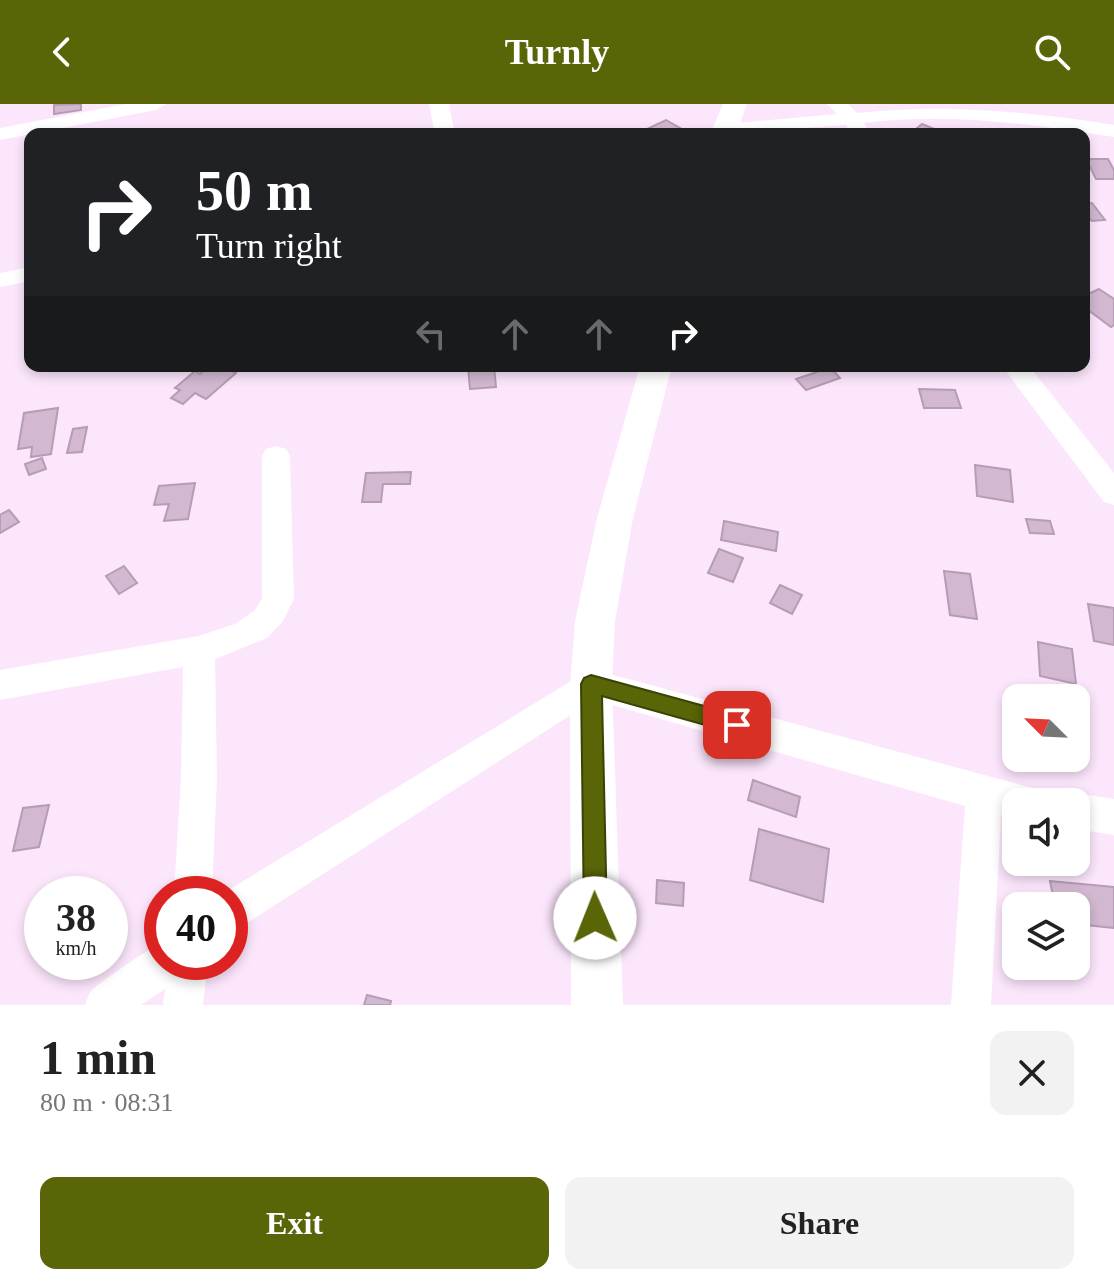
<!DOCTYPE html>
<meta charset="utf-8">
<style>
:root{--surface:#fff;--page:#f2f2f2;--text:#222;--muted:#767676;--accent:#5a6507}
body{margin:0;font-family:"Times New Roman",serif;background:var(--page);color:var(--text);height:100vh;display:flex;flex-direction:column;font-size:30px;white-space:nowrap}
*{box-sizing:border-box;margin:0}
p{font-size:26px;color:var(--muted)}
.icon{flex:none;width:44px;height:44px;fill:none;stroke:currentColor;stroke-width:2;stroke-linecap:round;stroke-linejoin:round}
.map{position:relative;height:901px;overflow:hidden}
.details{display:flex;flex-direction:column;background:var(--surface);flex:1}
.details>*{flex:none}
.banner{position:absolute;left:24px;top:24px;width:1066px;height:244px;border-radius:16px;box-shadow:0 4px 12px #0003;background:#202124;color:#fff;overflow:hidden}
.needle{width:52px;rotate:294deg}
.tools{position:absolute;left:1002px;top:580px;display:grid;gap:16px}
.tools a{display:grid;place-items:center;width:88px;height:88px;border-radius:16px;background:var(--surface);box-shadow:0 4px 12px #0003;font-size:40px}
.speed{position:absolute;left:24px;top:772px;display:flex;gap:16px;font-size:40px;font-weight:700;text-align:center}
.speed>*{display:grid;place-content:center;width:104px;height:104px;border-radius:50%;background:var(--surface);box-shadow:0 4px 12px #0003;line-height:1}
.speed small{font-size:20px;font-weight:400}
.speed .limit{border:12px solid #d22;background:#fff;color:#111}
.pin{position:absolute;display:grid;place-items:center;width:68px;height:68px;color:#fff;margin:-34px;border-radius:16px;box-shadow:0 4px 12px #0006}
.me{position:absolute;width:88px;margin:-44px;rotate:359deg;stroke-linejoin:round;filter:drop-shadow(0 0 6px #0008)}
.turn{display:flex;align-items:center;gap:28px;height:168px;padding:0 40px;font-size:36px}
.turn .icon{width:104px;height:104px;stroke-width:2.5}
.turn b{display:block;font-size:56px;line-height:68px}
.lanes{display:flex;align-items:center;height:76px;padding:0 40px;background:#0003;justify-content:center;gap:40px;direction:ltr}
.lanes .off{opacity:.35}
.round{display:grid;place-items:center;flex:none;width:84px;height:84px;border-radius:16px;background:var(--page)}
.headline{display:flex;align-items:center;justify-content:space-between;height:136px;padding:0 40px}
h1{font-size:48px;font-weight:700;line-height:60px}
.primary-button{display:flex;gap:16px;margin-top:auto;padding:16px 40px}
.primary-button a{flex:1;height:92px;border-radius:16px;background:var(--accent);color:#fff;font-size:32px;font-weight:700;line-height:92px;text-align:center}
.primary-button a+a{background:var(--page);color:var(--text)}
header{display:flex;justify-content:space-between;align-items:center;height:104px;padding:0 40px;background:var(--accent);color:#fff;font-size:36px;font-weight:700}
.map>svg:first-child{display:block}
.building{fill:#d2b8d1;stroke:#b69cb5;stroke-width:2}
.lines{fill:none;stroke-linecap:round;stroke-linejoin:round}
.minor{fill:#fff;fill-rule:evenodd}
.tertiary{fill:#fff;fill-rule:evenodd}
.route{fill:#5a6507;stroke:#3a4205;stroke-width:2}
</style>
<header><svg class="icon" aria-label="back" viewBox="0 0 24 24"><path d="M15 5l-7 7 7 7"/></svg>Turnly<svg class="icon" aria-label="search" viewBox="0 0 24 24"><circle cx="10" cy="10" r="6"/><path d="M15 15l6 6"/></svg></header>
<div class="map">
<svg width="1114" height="901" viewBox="0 0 1114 901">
<rect width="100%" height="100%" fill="#fce6fc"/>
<g class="building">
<polygon points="81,0 81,6 54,10 54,1"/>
<polygon points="666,16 689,29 660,30 649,24"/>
<polygon points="922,20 937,26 933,30 910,30"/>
<polygon points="1086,55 1108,55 1114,66 1114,75 1096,75"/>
<polygon points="1092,99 1105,116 1092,117 1084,107 1084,100"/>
<polygon points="1099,185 1114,195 1114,221 1111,223 1088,206 1084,208 1084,192"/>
<polygon points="209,262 222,262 236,269 206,295 195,289 183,300 171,294 180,286 175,284 195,267 200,270"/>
<polygon points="468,262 494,262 496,283 470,285"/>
<polygon points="812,262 829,262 840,274 806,286 796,275 817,268"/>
<polygon points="919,285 955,286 961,304 924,304"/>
<polygon points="58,304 51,350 31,353 32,343 18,345 24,309"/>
<polygon points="87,323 82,348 67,349 73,325"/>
<polygon points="42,354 46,365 29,371 25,360"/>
<polygon points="975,361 1010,366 1013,398 977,392"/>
<polygon points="411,368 410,380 383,380 381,398 362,398 366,369"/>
<polygon points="195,379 188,415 164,417 169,400 154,401 159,382"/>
<polygon points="9,406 19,418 0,429 0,411"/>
<polygon points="1026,415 1050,417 1054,430 1030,429"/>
<polygon points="724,417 778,428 776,447 721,436"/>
<polygon points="719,445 743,454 733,478 708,469"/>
<polygon points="124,462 137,479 119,490 106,472"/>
<polygon points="944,467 970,470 977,515 950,511"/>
<polygon points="780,481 802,491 792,510 770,499"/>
<polygon points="1088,500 1114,504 1114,541 1094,537"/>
<polygon points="1038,538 1072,545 1076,580 1040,572"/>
<polygon points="753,676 800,693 796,713 748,696"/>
<polygon points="49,701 39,743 13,747 23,704"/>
<polygon points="759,725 829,745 823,798 750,776"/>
<polygon points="657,776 684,779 683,802 656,799"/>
<polygon points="1050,777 1114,783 1114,824 1076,820 1076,802 1055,802"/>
<polygon points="367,891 391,897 390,901 364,901"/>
</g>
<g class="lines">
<g class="minor">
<polygon points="126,0 166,0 156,6 0,36 0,24"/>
<polygon points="429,0 449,0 455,30 435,30"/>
<path d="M827 0H848L857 9C943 0 1028 7 1114 21V33C1031 20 948 8 864 19L868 25 862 30 851 29 846 21 717 30 714 26 724 20 837 10Z"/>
<polygon points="30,163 30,177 0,183 0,169"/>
<polygon points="1002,262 1029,262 1114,369 1114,401 1104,398"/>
<polygon points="276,342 286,345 290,352 294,495 283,517 267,534 215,555 217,673 212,790 174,790 181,673 183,563 0,596 0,566 199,532 235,520 254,507 262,495 262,352 266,345"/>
<polygon points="591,565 1040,686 1045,698 1016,698 1016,714 1001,711 991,901 951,901 965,702 594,596 244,821 230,826 230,790 222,790"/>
<polygon points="1076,689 1114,695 1114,731 1076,725 1076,698 1062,698"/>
<path d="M162 839V858H208L203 901H163L165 885 141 901H85C87 895 89 889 93 885 106 874 148 845 162 839Z"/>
</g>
<g class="tertiary">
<polygon points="723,0 747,0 736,30 710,30"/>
<polygon points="640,262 672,262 633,414 615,517 612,580 623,901 571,901 570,580 575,517 597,414"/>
</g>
</g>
<polygon class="route" points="591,571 737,611 744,614 747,621 744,627 737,630 602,592 607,814 604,822 595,825 587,822 584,814 581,580 584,574"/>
</svg>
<div class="tools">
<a><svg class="needle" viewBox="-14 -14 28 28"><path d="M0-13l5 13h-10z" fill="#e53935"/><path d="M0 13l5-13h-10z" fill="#767676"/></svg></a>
<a><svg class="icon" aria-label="sound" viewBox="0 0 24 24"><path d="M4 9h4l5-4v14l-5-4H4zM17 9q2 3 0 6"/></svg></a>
<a><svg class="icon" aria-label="layers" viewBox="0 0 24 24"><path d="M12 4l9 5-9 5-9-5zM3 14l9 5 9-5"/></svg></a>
</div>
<div class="speed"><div>38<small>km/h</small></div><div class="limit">40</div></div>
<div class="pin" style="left:737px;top:621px;background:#d93025"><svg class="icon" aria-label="arrive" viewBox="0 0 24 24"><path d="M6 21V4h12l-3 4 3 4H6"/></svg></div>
<svg class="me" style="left:595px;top:814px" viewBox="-20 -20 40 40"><circle r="19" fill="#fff"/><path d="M0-13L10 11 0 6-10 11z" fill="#5a6507"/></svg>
<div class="banner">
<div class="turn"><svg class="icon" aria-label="right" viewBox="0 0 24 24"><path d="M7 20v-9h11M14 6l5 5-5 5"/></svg><div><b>50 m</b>Turn right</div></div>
<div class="lanes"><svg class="icon off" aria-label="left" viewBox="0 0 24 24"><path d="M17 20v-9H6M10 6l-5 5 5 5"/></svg><svg class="icon off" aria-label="ahead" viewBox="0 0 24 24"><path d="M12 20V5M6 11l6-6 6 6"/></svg><svg class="icon off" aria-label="ahead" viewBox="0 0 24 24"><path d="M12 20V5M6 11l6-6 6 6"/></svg><svg class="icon" aria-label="right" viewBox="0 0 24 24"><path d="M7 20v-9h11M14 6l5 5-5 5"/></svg></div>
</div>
</div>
<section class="details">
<div class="headline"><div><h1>1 min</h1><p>80 m · 08:31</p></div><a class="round"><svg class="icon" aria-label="close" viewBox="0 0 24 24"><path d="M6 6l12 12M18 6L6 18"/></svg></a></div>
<div class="primary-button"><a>Exit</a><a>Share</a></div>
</section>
